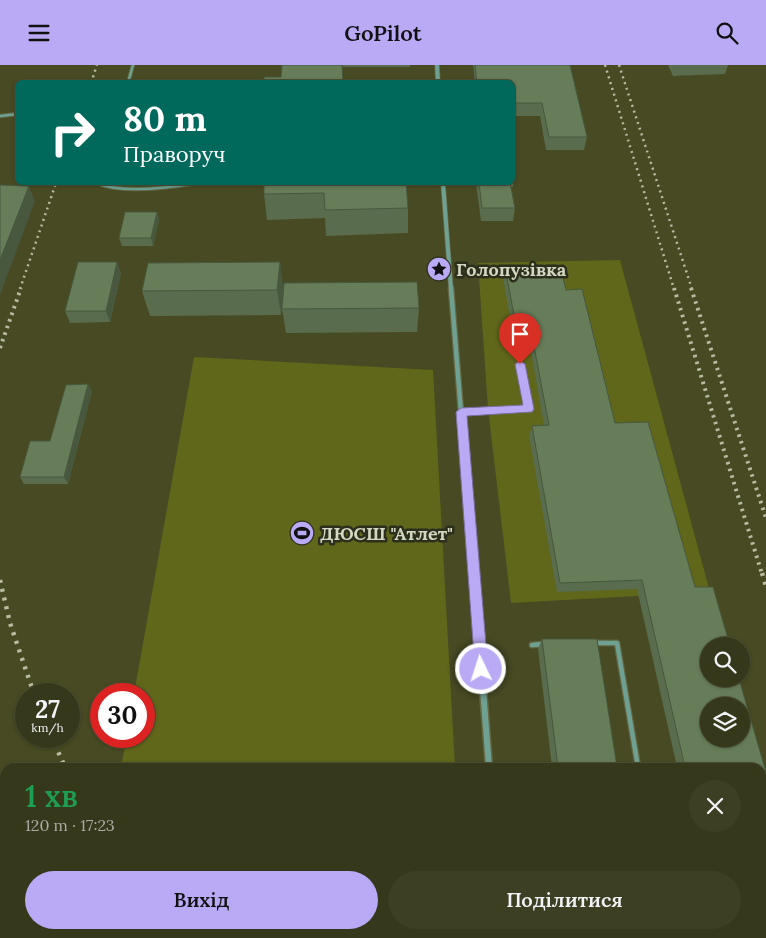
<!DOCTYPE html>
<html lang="uk">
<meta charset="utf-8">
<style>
:root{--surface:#35381a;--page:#3d3f23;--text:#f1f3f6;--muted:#aaaca2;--line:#4f5239;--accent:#baaaf6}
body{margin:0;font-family:Lora,serif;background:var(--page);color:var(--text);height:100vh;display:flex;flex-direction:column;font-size:19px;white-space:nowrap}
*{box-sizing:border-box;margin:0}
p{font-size:16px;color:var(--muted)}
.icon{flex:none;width:28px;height:28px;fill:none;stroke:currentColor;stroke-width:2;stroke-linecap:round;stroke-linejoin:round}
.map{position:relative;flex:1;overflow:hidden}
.panel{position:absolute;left:0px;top:698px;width:766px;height:176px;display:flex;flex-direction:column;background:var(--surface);border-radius:15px 15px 0 0;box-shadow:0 1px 4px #0004,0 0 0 1px var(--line)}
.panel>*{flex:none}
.hud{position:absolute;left:15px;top:15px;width:500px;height:105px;border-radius:8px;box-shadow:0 1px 4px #0004,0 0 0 1px var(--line);background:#00695c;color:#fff;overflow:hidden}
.buttons{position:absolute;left:700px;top:572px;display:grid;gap:10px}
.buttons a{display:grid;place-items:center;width:50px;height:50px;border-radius:50%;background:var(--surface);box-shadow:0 1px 4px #0004,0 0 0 1px var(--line);font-size:25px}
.speed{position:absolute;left:15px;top:618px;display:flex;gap:10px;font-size:25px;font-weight:700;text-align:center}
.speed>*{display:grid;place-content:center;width:65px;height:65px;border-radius:50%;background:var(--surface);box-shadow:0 1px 4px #0004,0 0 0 1px var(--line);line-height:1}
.speed small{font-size:12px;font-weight:400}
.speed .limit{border:8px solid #d22;background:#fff;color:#111}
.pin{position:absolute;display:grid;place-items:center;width:42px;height:42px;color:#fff;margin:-51px -21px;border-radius:50% 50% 50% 0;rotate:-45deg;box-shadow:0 0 5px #0007}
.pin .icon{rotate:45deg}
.me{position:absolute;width:55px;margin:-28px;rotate:356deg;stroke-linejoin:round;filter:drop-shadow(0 0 4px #0008)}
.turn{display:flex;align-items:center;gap:18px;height:105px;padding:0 25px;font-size:22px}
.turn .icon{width:65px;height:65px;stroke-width:2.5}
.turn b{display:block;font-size:35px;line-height:42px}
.round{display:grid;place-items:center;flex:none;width:52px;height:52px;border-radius:26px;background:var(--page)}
.head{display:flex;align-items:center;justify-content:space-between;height:85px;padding:0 25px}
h1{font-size:30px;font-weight:600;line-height:38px;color:#1e9e55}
.button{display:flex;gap:10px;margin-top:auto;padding:10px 25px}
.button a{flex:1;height:58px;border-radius:30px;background:var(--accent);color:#111;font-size:20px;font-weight:600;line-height:58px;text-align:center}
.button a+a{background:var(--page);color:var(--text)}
header{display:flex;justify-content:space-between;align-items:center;height:65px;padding:0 25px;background:var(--accent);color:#111;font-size:22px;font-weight:600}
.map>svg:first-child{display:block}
.green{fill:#60661a}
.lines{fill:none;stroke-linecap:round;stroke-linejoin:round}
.lane-far2-casing{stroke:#636642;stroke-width:4.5}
.lane-far1-casing{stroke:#636642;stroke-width:6}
.lane-casing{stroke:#636642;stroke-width:7}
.street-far2-casing{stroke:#636642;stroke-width:5.5}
.street-far1-casing{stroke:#636642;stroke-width:7}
.street-casing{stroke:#636642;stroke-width:9}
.lane-far2{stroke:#6fa192;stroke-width:2.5}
.lane-far1{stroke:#6fa192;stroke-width:4}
.lane{stroke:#6fa192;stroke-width:4.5}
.street-far2{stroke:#6fa192;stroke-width:4}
.street-far1{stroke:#6fa192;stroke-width:4.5}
.street{stroke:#6fa192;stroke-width:6}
.rail-far2{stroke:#b8bba1;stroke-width:2.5;stroke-dasharray:2 4;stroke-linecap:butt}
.rail-far1{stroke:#b8bba1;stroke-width:4;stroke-dasharray:2.5 4.5;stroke-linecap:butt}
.rail{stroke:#b8bba1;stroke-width:4.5;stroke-dasharray:3 6;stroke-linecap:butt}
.wall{fill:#596c4d;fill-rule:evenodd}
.shaded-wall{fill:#48583e}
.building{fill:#677d59;stroke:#48583e;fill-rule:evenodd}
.route{fill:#baaaf6;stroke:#796ea0}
.labels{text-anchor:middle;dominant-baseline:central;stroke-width:5;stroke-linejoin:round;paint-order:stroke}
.poi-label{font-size:18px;font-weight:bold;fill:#d4d7c1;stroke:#2d2f1d;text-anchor:start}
</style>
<header><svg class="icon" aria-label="menu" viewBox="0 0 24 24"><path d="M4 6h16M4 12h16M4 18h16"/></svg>GoPilot<svg class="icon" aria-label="search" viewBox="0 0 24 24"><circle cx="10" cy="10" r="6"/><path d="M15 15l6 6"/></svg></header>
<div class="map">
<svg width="766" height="873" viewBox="0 0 766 873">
<rect width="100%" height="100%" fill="#474a22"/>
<g class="green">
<polygon points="620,195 710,527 511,538 488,344 478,198"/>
<polygon points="194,292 433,305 455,702 121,702 127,671 144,671 144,629 134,629"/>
<polygon points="203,869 467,869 468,873 206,873"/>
</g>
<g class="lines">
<g class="lane-far2-casing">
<g id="lane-far2">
<polyline points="128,18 133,0"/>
<polyline points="0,51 18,49"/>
<path d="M96 118C123 129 168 123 197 118"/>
</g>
</g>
<g class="lane-far1-casing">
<polyline id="lane-far1" points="461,347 529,344 520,299"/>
</g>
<g class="lane-casing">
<g id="lane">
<polyline points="593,578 617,578 638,702"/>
<polyline points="532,580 544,579"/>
<polyline points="667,869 668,873"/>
</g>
</g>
<g class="street-far2-casing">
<g id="street-far2">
<polyline points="437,0 438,18"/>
<polyline points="443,118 451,224"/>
</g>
</g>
<g class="street-far1-casing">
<polyline id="street-far1" points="451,223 474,509"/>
</g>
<g class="street-casing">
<g id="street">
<polyline points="474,508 489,702"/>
<polyline points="502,869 502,873"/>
</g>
</g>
<use href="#lane-far2" class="lane-far2"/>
<use href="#lane-far1" class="lane-far1"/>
<use href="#lane" class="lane"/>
<use href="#street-far2" class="street-far2"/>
<use href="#street-far1" class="street-far1"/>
<use href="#street" class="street"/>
<g class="rail-far2">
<polyline points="605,0 674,224"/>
<polyline points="619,0 692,224"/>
<polyline points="91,18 97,0"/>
<polyline points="20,224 56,118"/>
</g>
<g class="rail-far1">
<polyline points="674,223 762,509"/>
<polyline points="691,223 766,453"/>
<polyline points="0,283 21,223"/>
</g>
<g class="rail">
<polyline points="762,508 766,521"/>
<polyline points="0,515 10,558 34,629"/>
<polyline points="51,671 65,702"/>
<polyline points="162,869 166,873"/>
</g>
</g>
<g class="wall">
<polygon points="282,0 410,0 410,2 343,2"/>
<polygon points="473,0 570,0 587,72 584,85 546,85 540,51 512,51 512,18 475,18"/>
<polygon points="668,0 728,0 725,9 673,11"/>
<polygon points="512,97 515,109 513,122 511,122 515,143 513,156 481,156 476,118 512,118"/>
<polygon points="346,120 408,143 408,168 326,171 325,153 267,155 264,129"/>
<polygon points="157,147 159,155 153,181 122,181 119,173"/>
<path d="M560 200 566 225 582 224 615 358 648 357 695 522H713L730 581H709V614H739L766 707V873H715L714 869H761V702H677L637 524 557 527 529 371 532 361 544 360 531 287H516L503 213 505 202ZM709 641H741V674H709Z"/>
<polygon points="121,208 110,257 70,258 65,246"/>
<polygon points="283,222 281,250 150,251 142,226"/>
<polygon points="419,243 417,267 286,268 282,244"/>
<polygon points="92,326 68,419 24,419 20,412"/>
<polygon points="542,574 617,702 552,702 538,584"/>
<polygon points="572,869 644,869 645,873 572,873"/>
</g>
<g class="shaded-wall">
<polygon points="29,121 35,136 0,230 0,195"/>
<polygon points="157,147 159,155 153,181 151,173"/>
<polygon points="117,197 121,208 110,257 106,246"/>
<polygon points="280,197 283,222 281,250 277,225"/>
<polygon points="88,319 92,326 68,419 64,412"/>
</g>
<g class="building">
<polygon points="282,0 342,0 343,18 264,18 264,12 281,12"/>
<polygon points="475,0 570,0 587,72 549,72 542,38 512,38 512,18 477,18"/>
<polygon points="512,97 515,109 512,109"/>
<polygon points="264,118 346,118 346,120 406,118 408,143 325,145 324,128 264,129"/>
<polygon points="479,118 510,118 515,143 482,143"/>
<polygon points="0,120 29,121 0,195"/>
<polygon points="125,147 157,147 151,173 119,173"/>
<polygon points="78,197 117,197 106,246 65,246"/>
<polygon points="280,197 277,225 142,226 148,198"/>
<path d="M560 200 566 225 582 224 615 358 648 357 695 522H713L730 581H709V614H739L766 707V873H724L723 869H761V702H685L642 515 560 518 532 361 549 360 533 276 519 277 505 202ZM709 641H741V674H709Z"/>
<polygon points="417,217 419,243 282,244 284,218"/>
<polygon points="88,319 64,412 20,412 30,376 50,376 66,320"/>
<polygon points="542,574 597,574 617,702 558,702"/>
<polygon points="578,869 644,869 645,873 579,873"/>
</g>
<polygon class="route" points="520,296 525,299 534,344 532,347 467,351 488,604 486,608 481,610 477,608 475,604 456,347 461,343 523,340 515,299"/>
<defs>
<g id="sight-disc" transform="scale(1.25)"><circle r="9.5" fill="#baaaf6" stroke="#2d2f1d"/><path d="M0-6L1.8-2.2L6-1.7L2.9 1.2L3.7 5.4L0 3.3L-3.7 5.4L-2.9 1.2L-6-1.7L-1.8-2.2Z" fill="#111"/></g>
<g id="stadium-disc" transform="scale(1.25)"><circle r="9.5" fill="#baaaf6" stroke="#2d2f1d"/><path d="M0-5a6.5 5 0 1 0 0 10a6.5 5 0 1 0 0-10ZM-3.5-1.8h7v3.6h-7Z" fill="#111"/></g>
</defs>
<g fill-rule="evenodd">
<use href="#sight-disc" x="439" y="204"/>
<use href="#stadium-disc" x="302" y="468"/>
</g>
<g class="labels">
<g class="poi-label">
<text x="456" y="204">Голопузівка</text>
<text x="320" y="468">ДЮСШ "Атлет"</text>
</g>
</g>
</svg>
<div class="buttons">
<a><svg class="icon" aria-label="search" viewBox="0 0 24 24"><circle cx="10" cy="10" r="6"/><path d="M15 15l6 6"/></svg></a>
<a><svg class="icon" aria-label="layers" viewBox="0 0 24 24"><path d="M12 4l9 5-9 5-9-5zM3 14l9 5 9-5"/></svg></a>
</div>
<div class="speed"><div>27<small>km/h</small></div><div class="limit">30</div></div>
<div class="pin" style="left:520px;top:299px;background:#d93025"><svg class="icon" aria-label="arrive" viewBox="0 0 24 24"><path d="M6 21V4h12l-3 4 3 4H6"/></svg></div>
<svg class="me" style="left:481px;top:604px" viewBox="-20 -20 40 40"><circle r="17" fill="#baaaf6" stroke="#fff" stroke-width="3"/><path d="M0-11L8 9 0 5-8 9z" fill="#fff"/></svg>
<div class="hud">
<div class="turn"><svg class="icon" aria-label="right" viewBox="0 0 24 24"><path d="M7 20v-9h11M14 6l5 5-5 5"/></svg><div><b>80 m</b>Праворуч</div></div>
</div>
<section class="panel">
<div class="head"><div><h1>1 хв</h1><p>120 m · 17:23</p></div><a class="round"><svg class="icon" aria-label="close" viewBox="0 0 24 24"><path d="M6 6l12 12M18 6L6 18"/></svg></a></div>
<div class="button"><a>Вихід</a><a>Поділитися</a></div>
</section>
</div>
